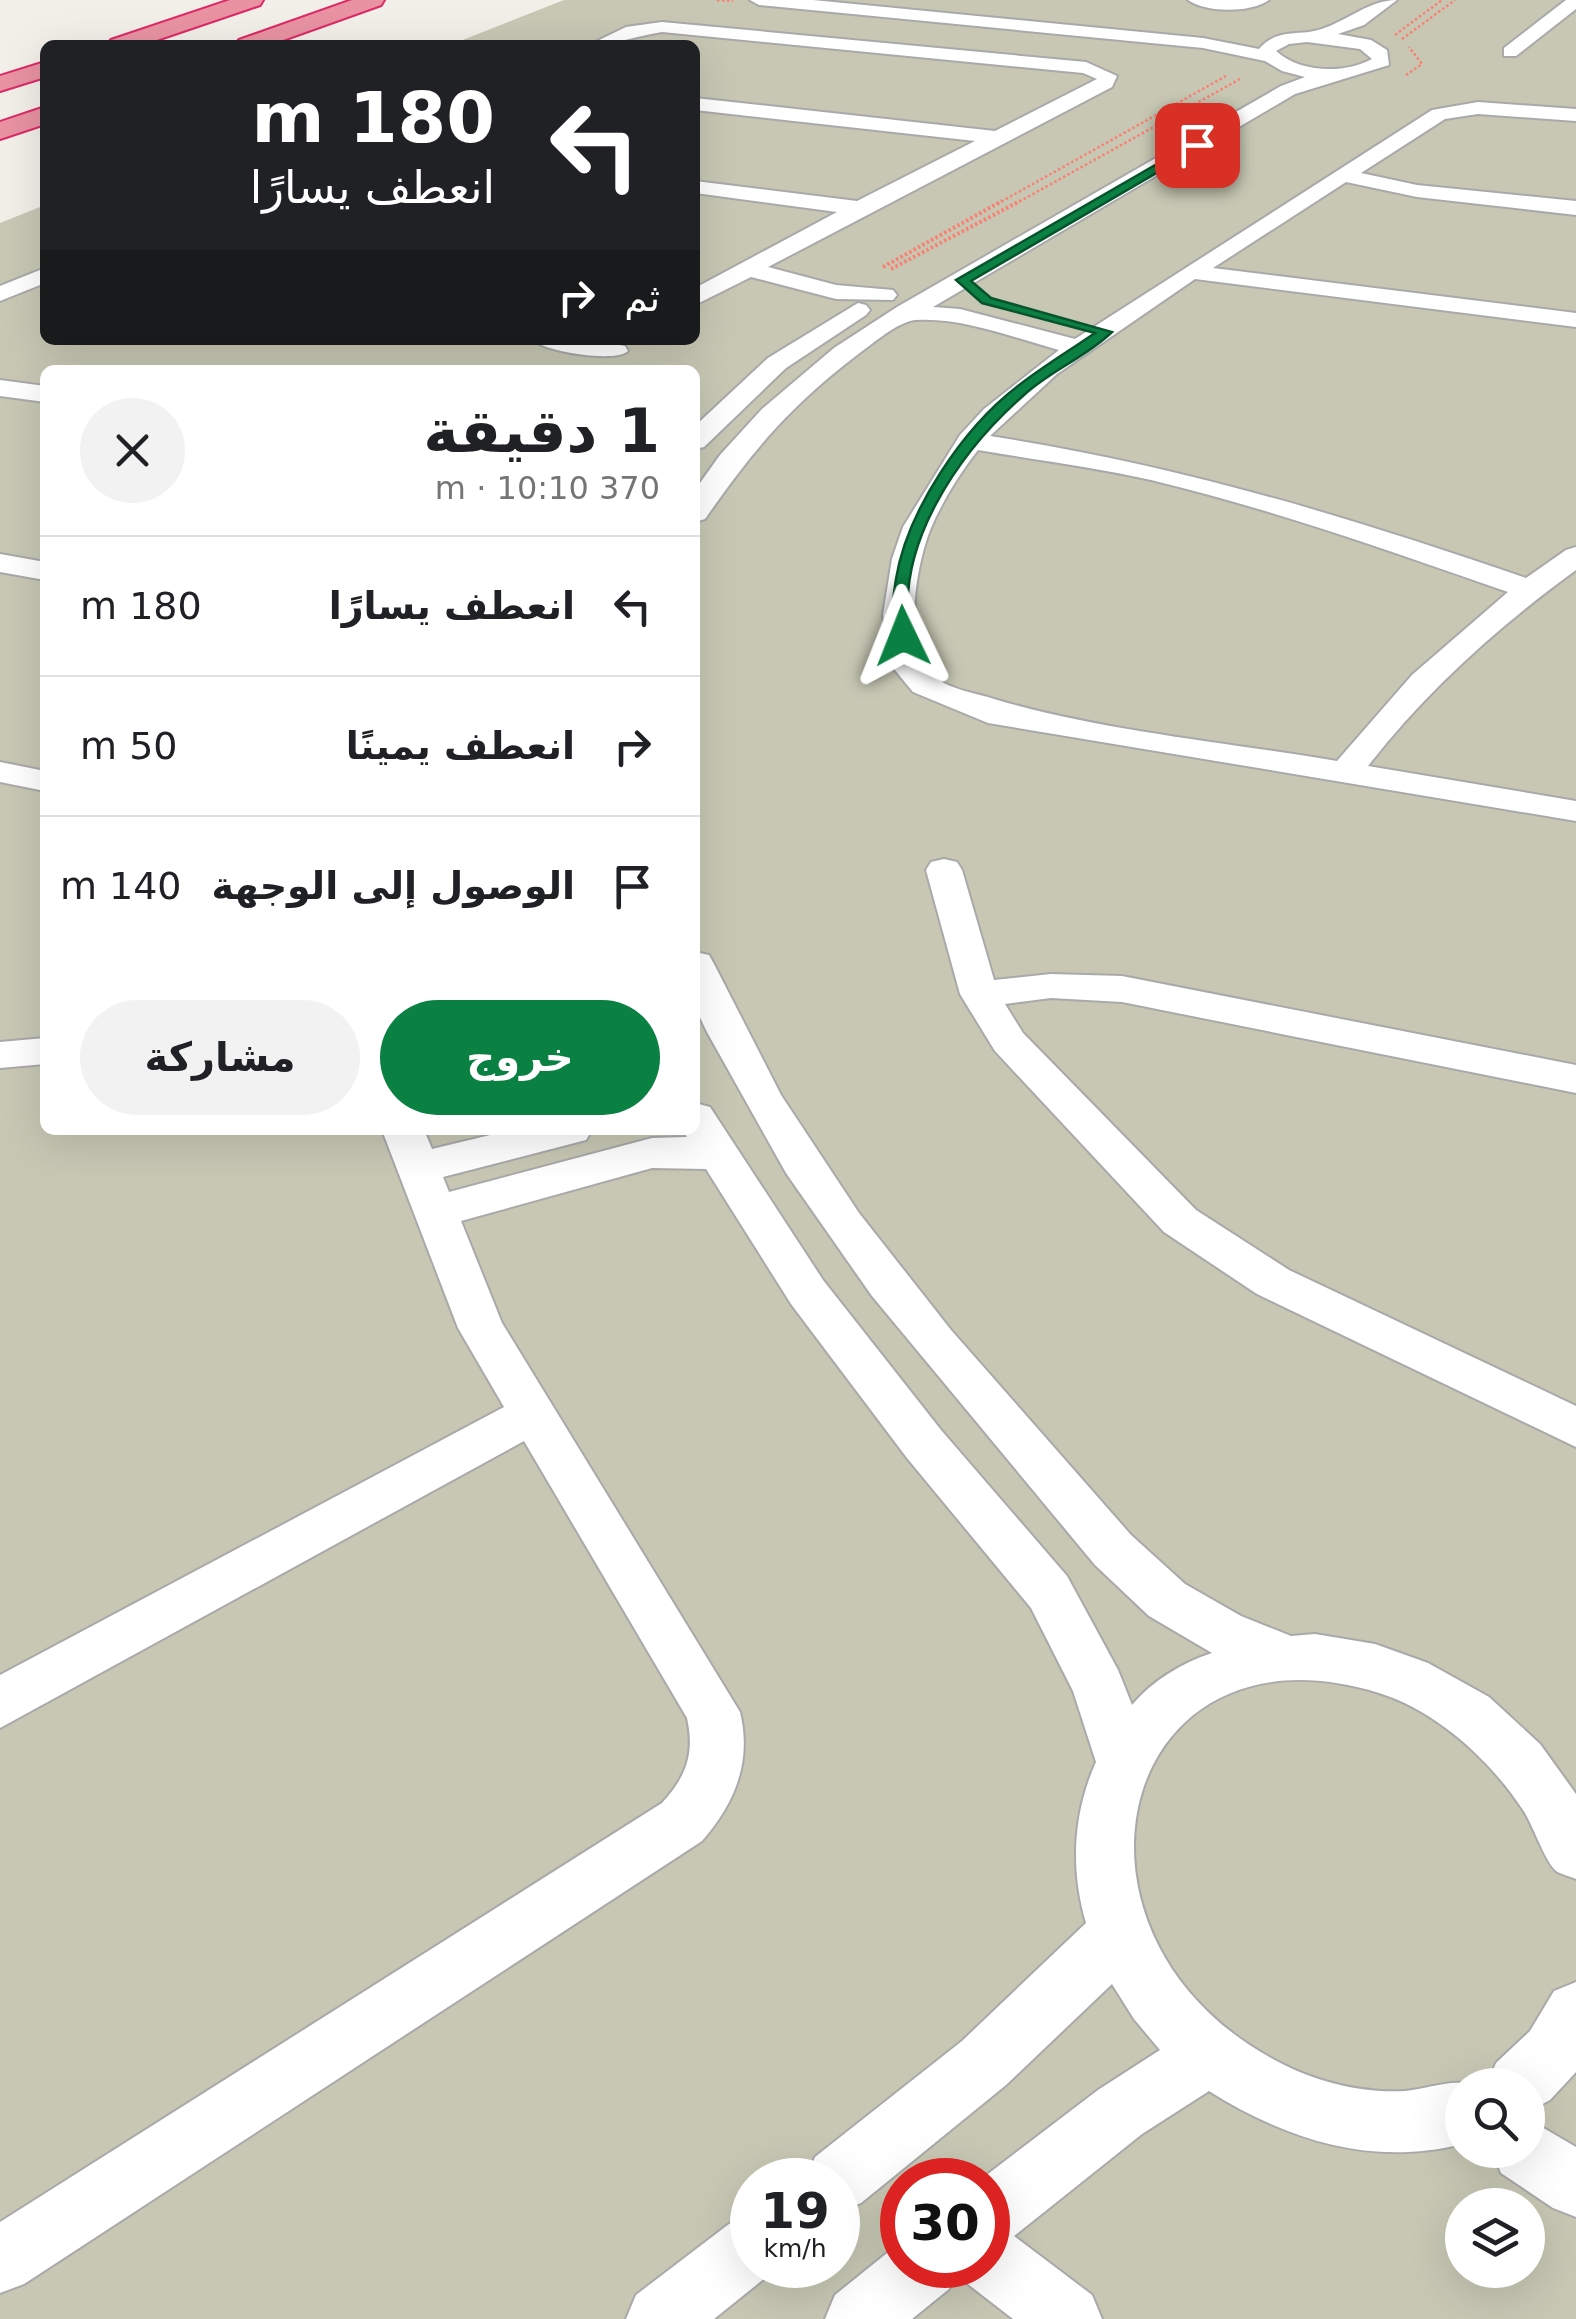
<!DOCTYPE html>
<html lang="ar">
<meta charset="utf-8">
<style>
:root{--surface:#fff;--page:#f2f2f2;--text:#202124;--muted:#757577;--line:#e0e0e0;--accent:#0b8043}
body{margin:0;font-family:"DejaVu Sans","Noto Sans Arabic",sans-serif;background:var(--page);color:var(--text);direction:rtl;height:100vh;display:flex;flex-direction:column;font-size:38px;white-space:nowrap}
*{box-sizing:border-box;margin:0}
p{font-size:32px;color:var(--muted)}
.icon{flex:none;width:55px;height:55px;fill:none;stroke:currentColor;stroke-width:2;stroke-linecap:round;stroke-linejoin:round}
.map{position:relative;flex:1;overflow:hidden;direction:ltr}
.side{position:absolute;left:40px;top:365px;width:660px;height:770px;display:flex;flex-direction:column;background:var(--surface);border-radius:15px;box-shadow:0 10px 40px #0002;direction:rtl}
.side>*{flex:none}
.top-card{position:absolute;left:40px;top:40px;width:660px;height:305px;border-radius:15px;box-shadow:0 10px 40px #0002;direction:rtl;background:#202124;color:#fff;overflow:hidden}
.buttons{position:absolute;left:1445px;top:2068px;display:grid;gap:20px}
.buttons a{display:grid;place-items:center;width:100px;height:100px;border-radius:50%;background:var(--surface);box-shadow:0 10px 40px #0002;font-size:50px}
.speed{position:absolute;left:730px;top:2158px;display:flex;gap:20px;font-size:50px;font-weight:700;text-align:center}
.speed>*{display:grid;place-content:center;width:130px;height:130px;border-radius:50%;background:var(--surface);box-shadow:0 10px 40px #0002;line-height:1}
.speed small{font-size:25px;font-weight:400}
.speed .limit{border:15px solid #d22;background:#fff;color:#111}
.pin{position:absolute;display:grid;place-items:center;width:85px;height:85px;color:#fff;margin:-42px;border-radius:20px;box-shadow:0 5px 15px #0006}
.me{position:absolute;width:110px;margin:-55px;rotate:358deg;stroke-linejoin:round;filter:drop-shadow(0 0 8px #0008)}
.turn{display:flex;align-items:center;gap:35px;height:210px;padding:0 40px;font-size:45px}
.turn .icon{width:130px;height:130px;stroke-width:2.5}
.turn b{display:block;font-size:70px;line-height:85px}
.then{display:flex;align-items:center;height:95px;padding:0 40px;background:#0003;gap:20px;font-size:38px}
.round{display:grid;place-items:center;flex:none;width:105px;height:105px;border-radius:52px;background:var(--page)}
.head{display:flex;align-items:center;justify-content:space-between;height:170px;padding:0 40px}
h1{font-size:60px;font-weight:700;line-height:75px}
.button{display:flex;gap:20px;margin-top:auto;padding:20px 40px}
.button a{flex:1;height:115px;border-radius:60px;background:var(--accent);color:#fff;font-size:40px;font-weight:700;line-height:115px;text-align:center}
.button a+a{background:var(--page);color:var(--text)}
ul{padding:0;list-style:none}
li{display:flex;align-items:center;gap:30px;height:140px;padding:0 40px;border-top:2px solid var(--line)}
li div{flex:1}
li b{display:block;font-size:38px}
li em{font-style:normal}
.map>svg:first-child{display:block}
.construction{fill:#c7c7b4;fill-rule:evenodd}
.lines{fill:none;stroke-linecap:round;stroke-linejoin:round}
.minor-casing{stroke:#a9a9a9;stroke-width:4}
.highway-casing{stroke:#dc2a67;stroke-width:4}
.path-far1{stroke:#fa8072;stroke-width:2.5;stroke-dasharray:2.5 2.5;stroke-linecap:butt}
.path{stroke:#fa8072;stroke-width:4;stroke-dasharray:2.5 2.5;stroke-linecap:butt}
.minor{fill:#fff;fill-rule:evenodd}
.highway{fill:#e892a2;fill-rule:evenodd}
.route{fill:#0b8043;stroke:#07532c;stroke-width:2.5}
</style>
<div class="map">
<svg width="1576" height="2319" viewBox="0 0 1576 2319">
<rect width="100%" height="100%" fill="#f2efe9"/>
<path class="construction" d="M564 0H1576V2319H0V223L45 205V340H695V45H450ZM45 370H695V1130H45ZM1462 2085H1528V2150H1462ZM752 2180H838V2265H752ZM902 2180H988V2265H902ZM1462 2205H1528V2270H1462Z"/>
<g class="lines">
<g class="minor-casing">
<g id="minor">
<path d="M750 0H813L1203 38 1259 49C1273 32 1290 34 1309 32 1342 27 1365 0 1397 0L1364 25 1338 34 1371 40 1387 50 1389 65 1295 94 933 307 960 309 1075 339 1432 110 1478 102 1576 109V121L1478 114 1445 119 1361 173 1417 185 1576 201V215L1417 197 1346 182 1213 268 1576 313V327L1195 279 1057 374 990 436C1178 465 1346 516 1526 578L1566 550 1576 547V570C1499 626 1427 690 1368 766L1576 801V821L988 723 913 692 890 664 883 615 892 559 903 527 960 435 984 409 1059 350C1014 338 963 317 916 320 901 321 881 337 869 346 795 401 757 444 705 519L695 522V490L720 455 762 409 834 348 897 307 1281 86 1305 77 1282 71 1265 61 1203 48 759 5ZM1307 42 1360 49 1372 59C1345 74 1300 73 1276 51L1289 44ZM978 450C1036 460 1094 467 1151 480 1272 509 1390 551 1508 592L1412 675 1337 761C1225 742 1102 731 994 699 976 693 953 690 937 679 900 653 916 564 931 528 942 502 960 473 978 450Z"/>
<path d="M1188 0H1269C1251 13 1206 13 1188 0Z"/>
<polygon points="1566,0 1576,0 1576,9 1516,56 1504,56 1504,48"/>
<path d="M662 22 1086 62 1117 76 1112 87 768 267 836 285 893 290 897 295 893 300 836 299 751 277 695 305V288L837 212 695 193V181L857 201 975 141 695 110V98L995 131 1097 79 1083 73 662 32C636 36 615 45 589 45L626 27Z"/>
<polygon points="45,268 45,283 0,301 0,286"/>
<polygon points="858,303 866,305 870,310 866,315 786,368 704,447 695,449 695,426 768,358"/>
<path d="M533 340H593L625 346 628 351C617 363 545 352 533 340Z"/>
<polygon points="0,380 45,386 45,402 0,396"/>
<polygon points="0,554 45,562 45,580 0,572"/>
<polygon points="0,762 45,771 45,791 0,782"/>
<polygon points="944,859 957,862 962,870 994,980 1051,974 1122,976 1576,1065 1576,1093 1122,1002 1051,998 1005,1004 1023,1033 1196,1210 1289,1270 1576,1406 1576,1447 1257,1294 1164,1232 995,1051 960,994 926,870 931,862"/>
<path d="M695 952 709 955 714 964 781 1095 859 1213 951 1330 1131 1535 1185 1584 1241 1616 1291 1636 1315 1634 1375 1644 1428 1663 1489 1697 1540 1744 1576 1794V1879C1570 1876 1559 1874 1555 1870 1544 1859 1533 1825 1523 1810 1490 1760 1437 1711 1379 1693 1128 1615 1045 1908 1248 2044 1294 2075 1349 2094 1405 2091 1424 2090 1453 2078 1471 2085H1462V2144C1372 2167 1287 2140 1209 2091L1142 2134 1014 2236 1092 2295 1102 2319H1013L964 2281 958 2265 949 2289 912 2319H825L835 2295 902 2241V2265H988V2180H980L1098 2090 1160 2050 1134 2019 1112 1984 1006 2085 861 2203 838 2212V2180H806L815 2157 962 2041 1086 1923C1070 1869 1073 1813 1096 1762L1073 1691 1031 1608 907 1458 791 1304 706 1169 652 1168 461 1221 502 1323 740 1712C752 1762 735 1803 702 1841L24 2284 0 2293V2222L662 1803C686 1777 695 1754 687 1718L524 1441 0 1728V1675L504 1407 458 1328 382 1130H424L432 1149 511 1130H592L586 1140 443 1177 449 1192 652 1138 687 1137 682 1130H695V1103L710 1107 823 1280 941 1430 1067 1576 1118 1670 1132 1705C1153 1680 1182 1663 1212 1653L1149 1616 1095 1565 872 1296 786 1173 707 1032 695 1007Z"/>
<polygon points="45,1038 45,1064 0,1068 0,1042"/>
<polygon points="1576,1982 1576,2072 1550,2100 1528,2112 1528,2085 1487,2085 1496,2063 1530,2031 1554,1991"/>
<polygon points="1528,2119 1576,2147 1576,2217 1553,2208 1501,2173 1492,2150 1528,2150"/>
<polygon points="752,2214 752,2265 778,2265 775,2270 714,2319 626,2319 636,2295 729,2224"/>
</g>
</g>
<g class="highway-casing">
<g id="highway">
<polygon points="230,0 263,0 260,5 142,45 107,45 111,40"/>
<polygon points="352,0 384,0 381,5 269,45 235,45 239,40"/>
<polygon points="45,62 45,77 0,91 0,76"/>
<polygon points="45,107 45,124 0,139 0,122"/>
</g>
</g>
<g class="path-far1">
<polyline points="717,0 733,1"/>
<polyline points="1395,35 1442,0"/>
<polyline points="1402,39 1455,0"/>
<polyline points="1406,75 1422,64 1409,47"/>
<polyline points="997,204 1226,76"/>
<polyline points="1015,204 1240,79"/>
</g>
<g class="path">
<polyline points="883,267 1002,201"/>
<polyline points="891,269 1020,201"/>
</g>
<use href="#minor" class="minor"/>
<use href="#highway" class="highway"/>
</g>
<path class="route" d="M1197 141 1201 147 971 281 991 298 1112 332C1086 357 1050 371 1024 395 960 451 892 547 911 636L897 640C888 619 893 601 896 579 907 511 963 428 1018 386 1042 367 1069 351 1095 333L982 303 956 280Z"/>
</svg>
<div class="buttons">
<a><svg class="icon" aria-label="search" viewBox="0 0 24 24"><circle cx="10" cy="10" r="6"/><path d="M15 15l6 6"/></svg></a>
<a><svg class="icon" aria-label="layers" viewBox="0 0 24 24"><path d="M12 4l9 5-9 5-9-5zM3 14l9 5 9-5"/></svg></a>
</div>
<div class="speed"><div>19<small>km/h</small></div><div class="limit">30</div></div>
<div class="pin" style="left:1197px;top:145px;background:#d93025"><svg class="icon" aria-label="arrive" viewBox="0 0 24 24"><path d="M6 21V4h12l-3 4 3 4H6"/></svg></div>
<svg class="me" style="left:903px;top:636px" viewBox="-20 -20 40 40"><path d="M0-17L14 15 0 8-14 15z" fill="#0b8043" stroke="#fff" stroke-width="4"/></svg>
<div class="top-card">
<div class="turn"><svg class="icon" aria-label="left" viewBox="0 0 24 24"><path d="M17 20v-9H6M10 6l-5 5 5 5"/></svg><div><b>180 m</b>انعطف يسارًا</div></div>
<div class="then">ثم<svg class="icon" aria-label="right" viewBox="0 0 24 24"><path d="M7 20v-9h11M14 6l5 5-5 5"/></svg></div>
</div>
<section class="side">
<div class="head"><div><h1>1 دقيقة</h1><p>370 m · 10:10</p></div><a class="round"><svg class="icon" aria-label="close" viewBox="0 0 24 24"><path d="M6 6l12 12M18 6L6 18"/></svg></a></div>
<ul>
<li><svg class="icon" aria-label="left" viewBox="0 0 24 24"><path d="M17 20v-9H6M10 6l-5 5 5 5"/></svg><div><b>انعطف يسارًا</b></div><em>180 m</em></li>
<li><svg class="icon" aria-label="right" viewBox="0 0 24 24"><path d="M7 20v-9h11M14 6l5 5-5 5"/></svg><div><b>انعطف يمينًا</b></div><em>50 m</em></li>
<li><svg class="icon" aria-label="arrive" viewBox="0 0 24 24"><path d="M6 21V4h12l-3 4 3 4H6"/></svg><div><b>الوصول إلى الوجهة</b></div><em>140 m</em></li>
</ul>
<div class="button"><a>خروج</a><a>مشاركة</a></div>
</section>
</div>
